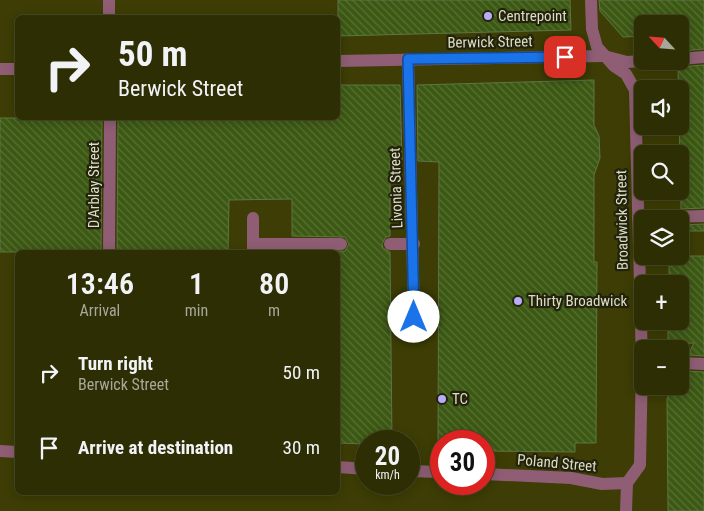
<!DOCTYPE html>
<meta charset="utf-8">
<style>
:root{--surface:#2e2e04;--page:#3a3a13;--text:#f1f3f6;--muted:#a7a89a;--line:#494a26}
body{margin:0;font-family:"Roboto Condensed",sans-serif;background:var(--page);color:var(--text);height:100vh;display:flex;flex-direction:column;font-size:19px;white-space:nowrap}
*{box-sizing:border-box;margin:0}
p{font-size:16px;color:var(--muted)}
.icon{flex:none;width:28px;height:28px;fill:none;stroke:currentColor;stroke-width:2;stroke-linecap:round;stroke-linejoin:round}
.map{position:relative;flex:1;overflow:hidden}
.sheet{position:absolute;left:15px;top:250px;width:325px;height:245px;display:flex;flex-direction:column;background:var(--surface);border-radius:8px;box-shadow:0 2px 12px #0003,0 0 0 1px var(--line)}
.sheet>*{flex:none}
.banner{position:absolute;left:15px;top:15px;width:325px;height:105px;border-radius:8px;box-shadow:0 2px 12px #0003,0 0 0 1px var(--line);background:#2e2e04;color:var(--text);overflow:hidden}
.needle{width:32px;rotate:296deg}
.tools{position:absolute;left:634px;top:15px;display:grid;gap:10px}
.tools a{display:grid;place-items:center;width:55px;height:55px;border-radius:8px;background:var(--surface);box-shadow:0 2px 12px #0003,0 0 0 1px var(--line);font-size:25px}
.speed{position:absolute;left:355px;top:430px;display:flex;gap:10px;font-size:25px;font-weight:700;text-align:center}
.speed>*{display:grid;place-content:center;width:65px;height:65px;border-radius:50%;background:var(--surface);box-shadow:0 2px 12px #0003,0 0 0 1px var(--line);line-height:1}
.speed small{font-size:12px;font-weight:400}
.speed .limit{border:8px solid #d22;background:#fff;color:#111}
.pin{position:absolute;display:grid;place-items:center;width:42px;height:42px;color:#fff;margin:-21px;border-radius:10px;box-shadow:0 2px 8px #0006}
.me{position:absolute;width:55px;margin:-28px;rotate:0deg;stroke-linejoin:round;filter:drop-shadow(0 0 4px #0008)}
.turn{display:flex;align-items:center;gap:18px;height:105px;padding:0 20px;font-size:22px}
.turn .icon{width:65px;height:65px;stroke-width:2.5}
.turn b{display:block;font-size:35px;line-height:42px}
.eta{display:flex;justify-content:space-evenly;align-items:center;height:85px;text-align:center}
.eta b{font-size:30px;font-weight:600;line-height:35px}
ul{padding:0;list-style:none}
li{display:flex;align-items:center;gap:15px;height:75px;padding:0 20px}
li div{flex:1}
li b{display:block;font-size:19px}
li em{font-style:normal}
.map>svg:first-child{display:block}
.building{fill:url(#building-back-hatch);stroke:#5f7547}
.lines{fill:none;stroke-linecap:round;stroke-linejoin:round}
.service{stroke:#8f5e75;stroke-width:12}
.pedestrian{stroke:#8f5e75;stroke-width:12}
.minor{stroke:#8f5e75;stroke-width:12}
.route-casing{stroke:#114b97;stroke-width:12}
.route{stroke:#1a73e8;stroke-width:9}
.poi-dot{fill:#b6acf8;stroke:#22220d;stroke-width:2}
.labels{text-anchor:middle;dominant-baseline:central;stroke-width:4.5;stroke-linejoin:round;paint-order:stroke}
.poi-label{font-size:15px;fill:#dcdec3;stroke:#22220d;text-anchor:start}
.street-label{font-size:15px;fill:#dcdec3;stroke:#22220d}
</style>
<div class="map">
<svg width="704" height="511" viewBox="0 0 704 511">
<defs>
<pattern id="building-back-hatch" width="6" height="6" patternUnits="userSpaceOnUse" patternTransform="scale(1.25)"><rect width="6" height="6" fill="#3c5913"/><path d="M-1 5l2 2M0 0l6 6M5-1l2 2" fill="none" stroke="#587034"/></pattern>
</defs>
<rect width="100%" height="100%" fill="#3d3d05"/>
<g class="building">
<polygon points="338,0 570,0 571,30 338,36"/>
<polygon points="599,0 704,0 704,49 680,51 680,24 642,24 642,36 623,37 600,11"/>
<polygon points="704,65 704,208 681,209 678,67"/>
<polygon points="594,80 594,125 599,136 600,158 594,175 594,262 597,262 596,443 575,443 575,452 484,451 484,441 441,441 441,448 438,447 439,162 418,161 417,85"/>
<polygon points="338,85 400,85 402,160 390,160 390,236 386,237 382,244 383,248 390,252 392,441 366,441 366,444 338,443 338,252 291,252 345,251 349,244 345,237 292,236 292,199 229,200 228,252 117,252 118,118 338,118"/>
<polygon points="0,118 102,118 101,252 0,252"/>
<polygon points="704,224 704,231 681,231 681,225"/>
<polygon points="669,256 704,256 704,356 688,355 694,343 668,344 668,321 680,321 680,284 669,284"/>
<polygon points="681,371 704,372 704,511 668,511 667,399 673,386 680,386"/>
</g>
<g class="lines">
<g class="service">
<polyline points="253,244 341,244"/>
<polyline points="390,244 414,244"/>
<polyline points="253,252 253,218"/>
</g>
<g class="pedestrian">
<polyline points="604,56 627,62 642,61"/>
<polyline points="680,59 704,57"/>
</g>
<g class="minor">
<polyline points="109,0 109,18"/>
<polyline points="591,0 592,29 597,47 614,66 626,74 635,90 642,363 640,465 627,483 626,511"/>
<polyline points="408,59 414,317"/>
<polyline points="338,61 604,56"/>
<polyline points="0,69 18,69"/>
<polyline points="638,218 704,216"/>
<polyline points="109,252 110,118"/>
<polyline points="680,363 704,364"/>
<polyline points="0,451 18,452"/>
<polyline points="338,467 366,469"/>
<polyline points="409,471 441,472"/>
<polyline points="484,474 571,478 602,484 627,483"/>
</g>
</g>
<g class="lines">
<g class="route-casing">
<polyline id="route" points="414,317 408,59 565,57"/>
</g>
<use href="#route" class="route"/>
</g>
<g class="poi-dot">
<circle cx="488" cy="16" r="5"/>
<circle cx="518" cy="301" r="5"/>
<circle cx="442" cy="399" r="5"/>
</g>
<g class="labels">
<g class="poi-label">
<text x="498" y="16">Centrepoint</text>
<text x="528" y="301">Thirty Broadwick</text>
<text x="452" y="399">TC</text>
</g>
<g class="street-label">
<text transform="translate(490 42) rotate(-1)">Berwick Street</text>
<text transform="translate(94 185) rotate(-90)">D'Arblay Street</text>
<text transform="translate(396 188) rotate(-92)">Livonia Street</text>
<text transform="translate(622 220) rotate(-91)">Broadwick Street</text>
<text transform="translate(557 463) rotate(5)">Poland Street</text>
</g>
</g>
</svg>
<div class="tools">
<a><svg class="needle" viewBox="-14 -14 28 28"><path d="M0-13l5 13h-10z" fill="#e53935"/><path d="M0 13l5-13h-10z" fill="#a7a89a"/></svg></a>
<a><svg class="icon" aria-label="sound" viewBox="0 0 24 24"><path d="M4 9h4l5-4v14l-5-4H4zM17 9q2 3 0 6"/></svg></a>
<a><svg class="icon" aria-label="search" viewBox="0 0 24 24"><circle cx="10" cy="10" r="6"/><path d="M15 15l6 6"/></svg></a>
<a><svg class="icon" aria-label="layers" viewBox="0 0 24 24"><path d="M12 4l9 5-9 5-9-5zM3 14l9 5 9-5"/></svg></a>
<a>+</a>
<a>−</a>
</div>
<div class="speed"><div>20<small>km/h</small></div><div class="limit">30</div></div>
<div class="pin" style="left:565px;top:57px;background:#d93025"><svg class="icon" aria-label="arrive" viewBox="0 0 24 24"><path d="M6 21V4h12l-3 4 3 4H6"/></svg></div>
<svg class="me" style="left:414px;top:317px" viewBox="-20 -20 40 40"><circle r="19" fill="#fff"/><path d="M0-13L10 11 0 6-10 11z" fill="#1a73e8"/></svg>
<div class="banner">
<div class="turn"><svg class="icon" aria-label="right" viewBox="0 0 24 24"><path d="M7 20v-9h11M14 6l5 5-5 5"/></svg><div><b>50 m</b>Berwick Street</div></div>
</div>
<section class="sheet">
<div class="eta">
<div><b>13:46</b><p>Arrival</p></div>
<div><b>1</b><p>min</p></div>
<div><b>80</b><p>m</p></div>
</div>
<ul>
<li><svg class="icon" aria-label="right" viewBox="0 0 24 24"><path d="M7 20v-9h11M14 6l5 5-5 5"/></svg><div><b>Turn right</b><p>Berwick Street</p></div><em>50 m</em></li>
<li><svg class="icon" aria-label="arrive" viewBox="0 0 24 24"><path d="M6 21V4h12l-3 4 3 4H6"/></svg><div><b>Arrive at destination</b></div><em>30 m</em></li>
</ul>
</section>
</div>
